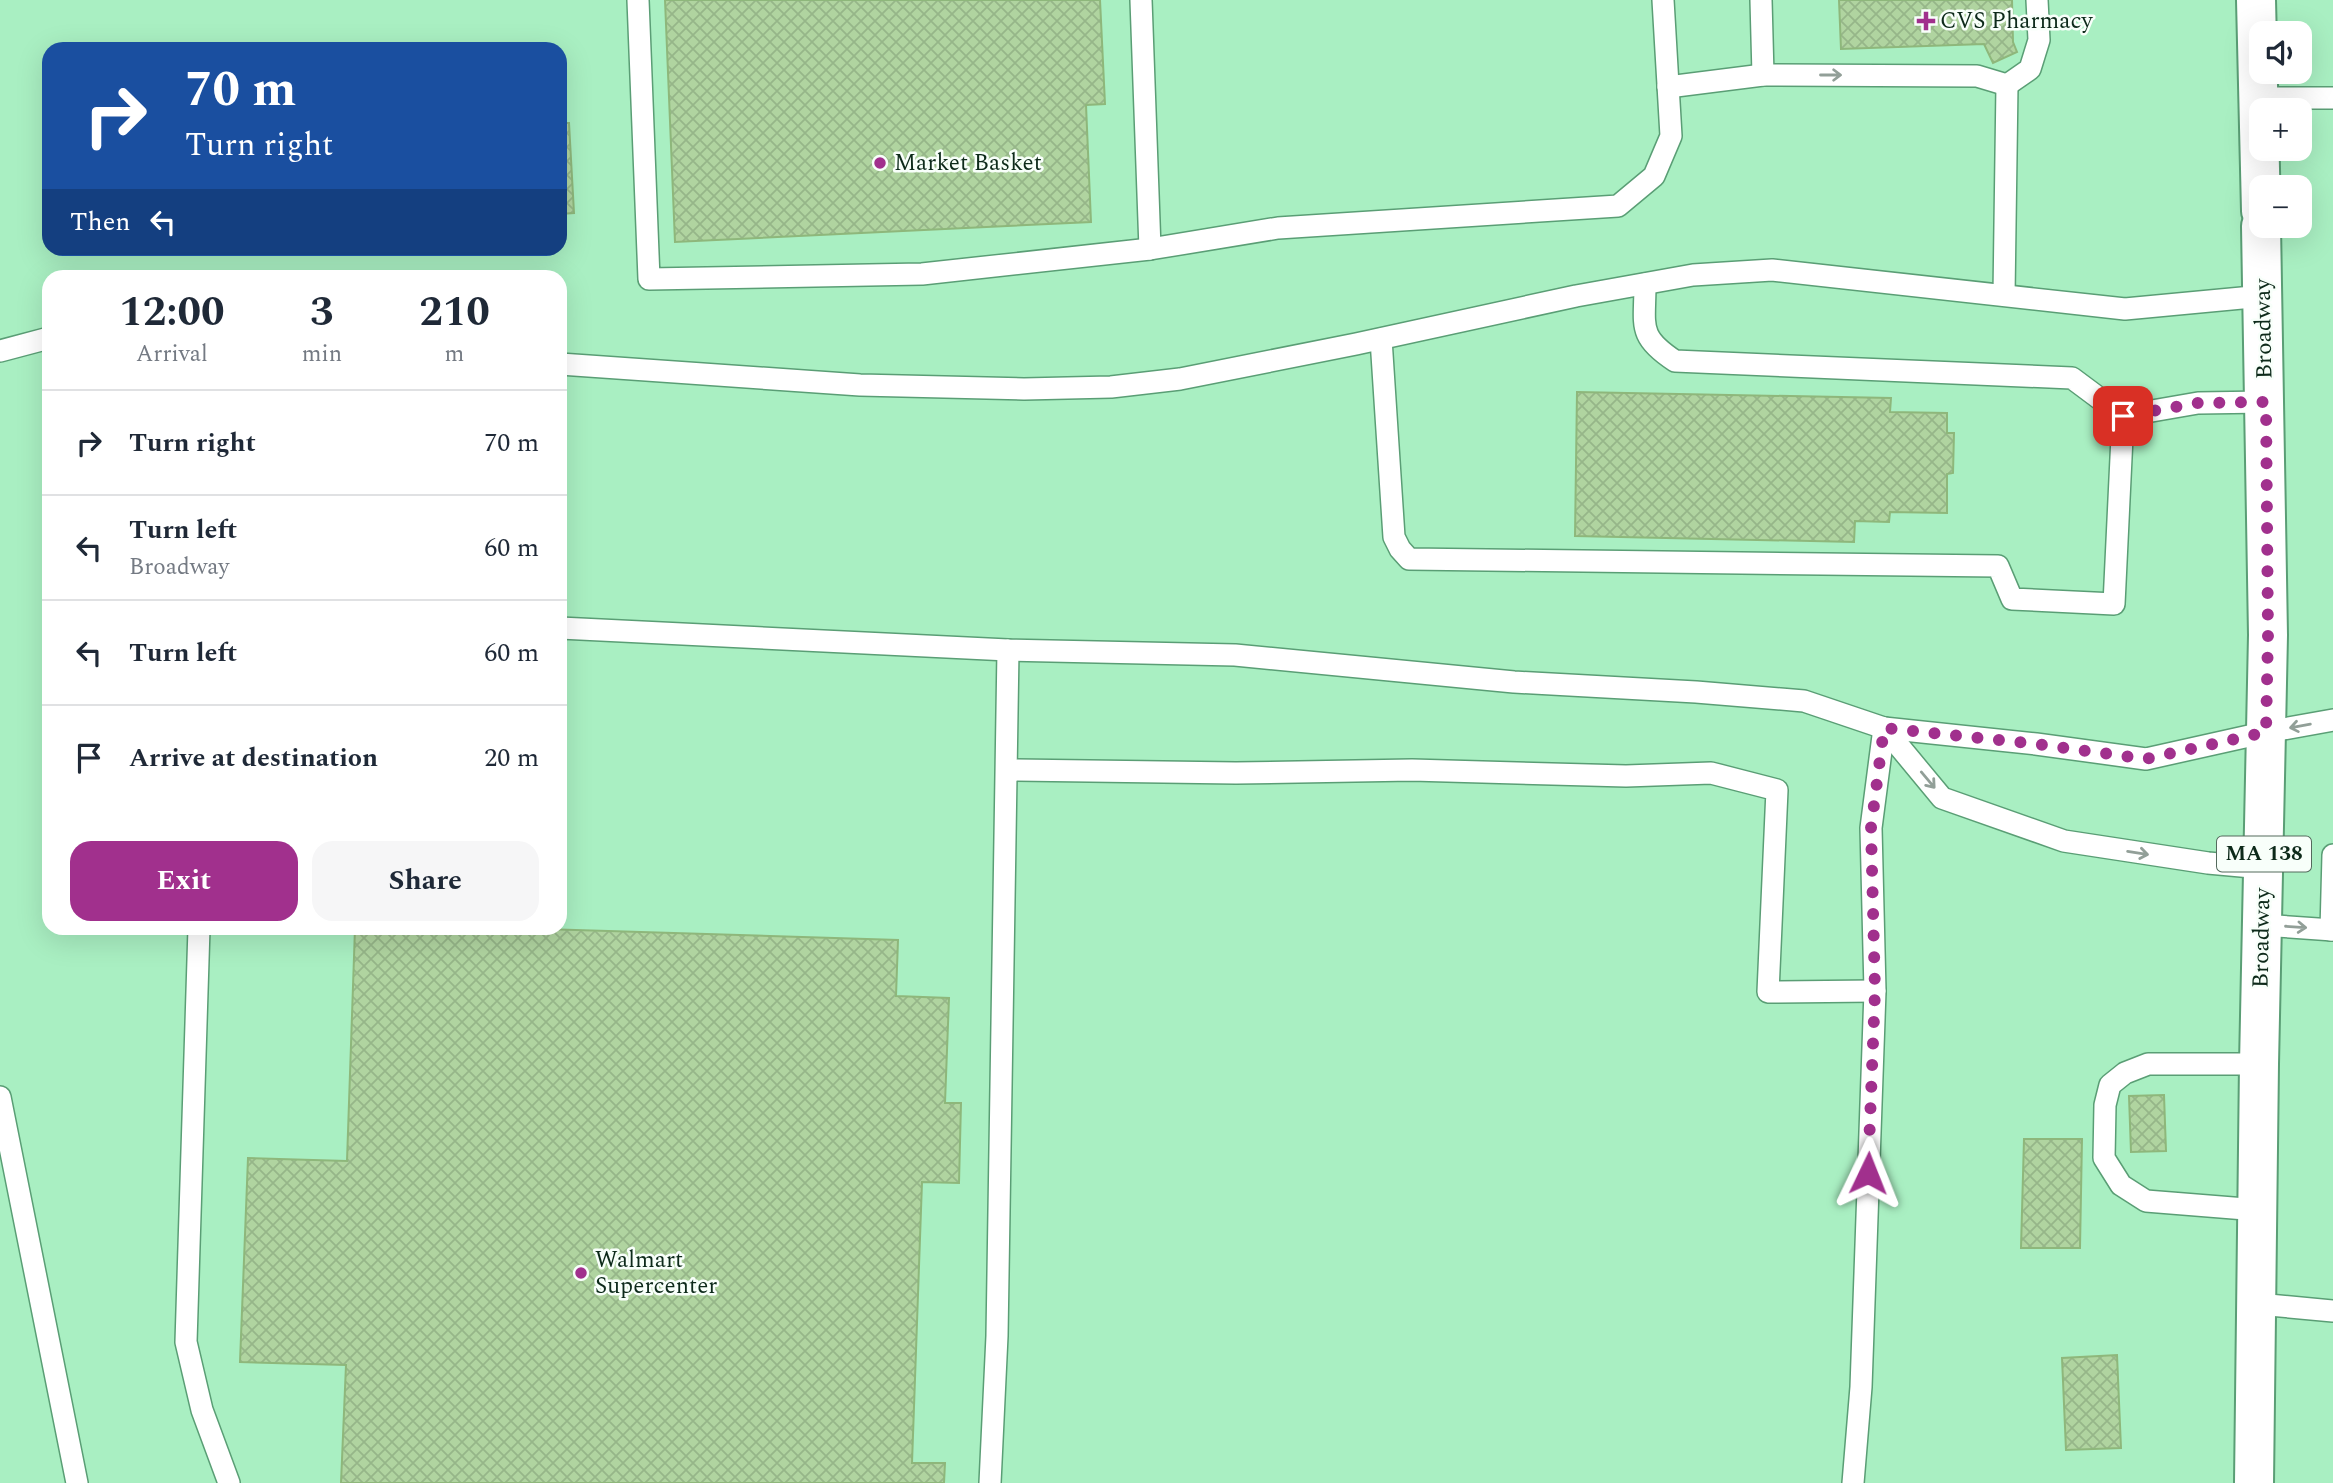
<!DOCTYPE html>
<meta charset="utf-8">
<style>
:root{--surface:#fff;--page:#f6f6f7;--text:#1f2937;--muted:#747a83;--line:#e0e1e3;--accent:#a1308d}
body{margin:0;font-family:Spectral,serif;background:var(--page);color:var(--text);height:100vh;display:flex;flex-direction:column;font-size:26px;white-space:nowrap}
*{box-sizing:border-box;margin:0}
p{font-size:23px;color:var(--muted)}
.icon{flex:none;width:38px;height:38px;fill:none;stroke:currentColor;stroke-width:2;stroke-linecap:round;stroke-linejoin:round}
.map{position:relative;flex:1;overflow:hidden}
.details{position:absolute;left:42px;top:270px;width:525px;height:665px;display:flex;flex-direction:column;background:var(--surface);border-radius:21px;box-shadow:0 7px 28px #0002}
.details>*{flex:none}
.hud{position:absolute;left:42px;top:42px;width:525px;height:214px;border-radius:21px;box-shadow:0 7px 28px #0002;background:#1a4fa0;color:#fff;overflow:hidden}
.tools{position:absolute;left:2249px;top:21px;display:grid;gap:14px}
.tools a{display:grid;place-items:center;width:63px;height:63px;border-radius:14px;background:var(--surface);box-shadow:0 7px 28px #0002;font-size:35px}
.pin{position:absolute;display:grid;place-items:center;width:60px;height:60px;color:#fff;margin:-30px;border-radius:14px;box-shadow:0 4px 10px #0006}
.me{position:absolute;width:77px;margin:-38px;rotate:2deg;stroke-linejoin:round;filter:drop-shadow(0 0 5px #0008)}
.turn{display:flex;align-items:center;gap:24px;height:147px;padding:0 28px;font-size:32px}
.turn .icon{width:91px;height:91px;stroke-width:2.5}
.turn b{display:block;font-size:49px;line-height:60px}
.then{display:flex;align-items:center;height:66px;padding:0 28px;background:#0003;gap:14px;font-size:26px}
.eta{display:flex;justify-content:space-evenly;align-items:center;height:119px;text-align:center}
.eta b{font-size:42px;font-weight:700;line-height:49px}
.action{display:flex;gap:14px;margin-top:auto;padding:14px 28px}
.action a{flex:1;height:80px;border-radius:21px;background:var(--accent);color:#fff;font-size:28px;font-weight:700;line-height:80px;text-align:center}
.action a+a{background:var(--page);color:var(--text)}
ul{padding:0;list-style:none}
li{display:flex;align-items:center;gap:21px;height:105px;padding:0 28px;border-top:2px solid var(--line)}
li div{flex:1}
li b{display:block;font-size:26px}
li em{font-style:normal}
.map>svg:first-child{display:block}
.building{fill:url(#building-cross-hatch);stroke:#8eb77b;stroke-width:2}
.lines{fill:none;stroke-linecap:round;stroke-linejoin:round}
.service-casing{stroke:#5a9e75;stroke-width:24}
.primary-casing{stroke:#5a9e75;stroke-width:42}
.service{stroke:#fff;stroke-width:21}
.primary{stroke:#fff;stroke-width:38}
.oneway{stroke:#929f98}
.route{stroke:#a1308d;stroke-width:12;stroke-dasharray:0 21.6}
.poi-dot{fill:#a1308d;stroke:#f8fffa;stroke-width:2.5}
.labels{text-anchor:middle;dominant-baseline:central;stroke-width:5;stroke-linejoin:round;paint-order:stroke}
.shield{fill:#f8fffa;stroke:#546a5d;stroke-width:2}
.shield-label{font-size:21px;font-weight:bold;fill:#0d2a1a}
.poi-label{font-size:23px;fill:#0d2a1a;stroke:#f8fffa;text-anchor:start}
.street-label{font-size:23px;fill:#0d2a1a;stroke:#f8fffa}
</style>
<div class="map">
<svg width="2333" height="1483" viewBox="0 0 2333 1483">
<defs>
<pattern id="building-cross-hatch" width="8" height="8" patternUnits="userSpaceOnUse" patternTransform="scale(1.75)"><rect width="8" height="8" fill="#b0d4a0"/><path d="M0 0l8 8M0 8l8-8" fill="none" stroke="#96b689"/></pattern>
</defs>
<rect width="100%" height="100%" fill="#a9efc2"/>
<g class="building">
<polygon points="665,0 1100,0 1105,104 1086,105 1091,222 675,242"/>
<polygon points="1839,0 2012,0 2013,42 2017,52 1993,63 1984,44 1841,49"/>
<polygon points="560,123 569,123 574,213 560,214"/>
<polygon points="1577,392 1891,398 1890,412 1947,413 1947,433 1954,433 1953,473 1947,474 1947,513 1890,512 1889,522 1855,521 1854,542 1575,536"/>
<polygon points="355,928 510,928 898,940 896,996 949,998 945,1103 961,1103 959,1183 922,1182 912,1463 945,1463 944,1483 341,1483 346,1365 240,1362 248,1158 347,1161"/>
<polygon points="2164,1095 2166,1151 2131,1152 2129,1096"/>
<polygon points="2024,1139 2082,1139 2080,1248 2021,1248"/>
<polygon points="2117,1355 2121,1448 2066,1450 2062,1358"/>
</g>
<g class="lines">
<g class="service-casing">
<g id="service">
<polyline points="638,0 649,279 922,274 1150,249"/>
<polyline points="1141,0 1150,249 1278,228 1618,206 1654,176 1671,136 1663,0"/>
<polyline points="1761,0 1763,75"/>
<polyline points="2007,85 2030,69 2039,40 2037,0"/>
<polyline points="1668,87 1763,75 1977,76 2007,85"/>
<polyline points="2258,98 2333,98"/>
<path d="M1645 284C1645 326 1637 336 1675 361L2072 378 2123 416"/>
<polyline points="2004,295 2007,85"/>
<polyline points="1381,339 1394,537 1400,549 1409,559 1998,566 2012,599 2114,604 2123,416 2198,403 2266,402"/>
<polyline points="0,351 49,338"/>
<polyline points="560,364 860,385 1024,389 1111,387 1180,379 1356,344 1576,296 1693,275 1772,270 2125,309 2263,296"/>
<polyline points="560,628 1008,650 1235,655 1514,682 1696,692 1804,701 1884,728 2036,744 2146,759 2267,732 2333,720"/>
<polyline points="1884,728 1942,798 2064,841 2208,863 2263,868"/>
<polyline points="1007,770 1236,773 1412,770 1626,776 1711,773 1777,790 1768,992 1875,991"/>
<polyline points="2262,925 2333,930"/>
<polyline points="199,928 186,1342 202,1410 229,1483"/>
<polyline points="2331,930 2333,855"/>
<polyline points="0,1097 77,1483"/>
<polyline points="2258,1210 2146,1201 2121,1185 2104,1158 2105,1105 2110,1085 2125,1073 2148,1064 2259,1064"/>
<polyline points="2258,1304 2333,1311"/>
<polyline points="990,1483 997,1336 1008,650"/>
<polyline points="1853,1483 1861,1387 1875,991 1871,828 1884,728"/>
</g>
</g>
<g class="primary-casing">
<g id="primary">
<polyline points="2256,0 2261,211"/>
<polyline points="2254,1483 2259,1064 2268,635 2261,226"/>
</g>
</g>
<use href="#service" class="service"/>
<use href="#primary" class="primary"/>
</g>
<defs><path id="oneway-shaft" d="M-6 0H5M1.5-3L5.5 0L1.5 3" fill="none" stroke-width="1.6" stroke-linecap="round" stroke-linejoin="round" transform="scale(1.75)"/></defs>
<g class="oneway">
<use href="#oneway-shaft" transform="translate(1831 75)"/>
<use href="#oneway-shaft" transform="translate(2300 726) rotate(170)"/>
<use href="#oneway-shaft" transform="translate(1928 780) rotate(50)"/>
<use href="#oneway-shaft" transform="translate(2138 853) rotate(9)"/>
<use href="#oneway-shaft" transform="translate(2296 927) rotate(4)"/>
</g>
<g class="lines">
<polyline class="route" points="1868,1173 1875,991 1871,828 1884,728 2036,744 2146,759 2266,732 2268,635 2266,402 2198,403 2123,416"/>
</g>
<g class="poi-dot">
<path d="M1922.5 10.5h7v7h7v7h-7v7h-7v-7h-7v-7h7z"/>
<circle cx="880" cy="163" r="7"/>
<circle cx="581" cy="1273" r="7"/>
</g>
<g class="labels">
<rect class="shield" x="2217" y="836.5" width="94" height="35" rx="5"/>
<g class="shield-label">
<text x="2264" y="854">MA 138</text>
</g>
<g class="poi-label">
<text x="1940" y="21">CVS Pharmacy</text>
<text x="894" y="163">Market Basket</text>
<text x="595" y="1260">Walmart<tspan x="595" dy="26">Supercenter</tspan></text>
</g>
<g class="street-label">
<text transform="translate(2264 329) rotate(-91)">Broadway</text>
<text transform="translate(2262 938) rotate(-89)">Broadway</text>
</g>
</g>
</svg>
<div class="tools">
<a><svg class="icon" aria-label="sound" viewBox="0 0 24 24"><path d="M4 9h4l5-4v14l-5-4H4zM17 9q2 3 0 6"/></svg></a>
<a>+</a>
<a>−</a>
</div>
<div class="pin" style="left:2123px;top:416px;background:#d93025"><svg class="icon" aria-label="arrive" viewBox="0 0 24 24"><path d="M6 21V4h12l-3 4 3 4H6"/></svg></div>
<svg class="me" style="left:1868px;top:1173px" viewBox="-20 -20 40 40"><path d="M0-17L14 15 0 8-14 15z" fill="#a1308d" stroke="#fff" stroke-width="4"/></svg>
<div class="hud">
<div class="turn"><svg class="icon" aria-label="right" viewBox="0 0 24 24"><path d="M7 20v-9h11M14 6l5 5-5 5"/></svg><div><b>70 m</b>Turn right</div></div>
<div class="then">Then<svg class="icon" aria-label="left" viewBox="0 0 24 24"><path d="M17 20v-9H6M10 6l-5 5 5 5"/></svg></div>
</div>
<section class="details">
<div class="eta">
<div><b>12:00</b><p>Arrival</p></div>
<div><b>3</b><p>min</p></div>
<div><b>210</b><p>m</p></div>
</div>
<ul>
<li><svg class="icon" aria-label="right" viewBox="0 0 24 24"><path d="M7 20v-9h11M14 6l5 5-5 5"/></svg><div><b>Turn right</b></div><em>70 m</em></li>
<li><svg class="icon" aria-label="left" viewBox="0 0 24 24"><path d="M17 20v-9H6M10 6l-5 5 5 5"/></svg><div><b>Turn left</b><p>Broadway</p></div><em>60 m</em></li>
<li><svg class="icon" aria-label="left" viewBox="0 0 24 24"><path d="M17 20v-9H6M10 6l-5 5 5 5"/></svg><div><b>Turn left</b></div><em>60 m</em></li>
<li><svg class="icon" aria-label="arrive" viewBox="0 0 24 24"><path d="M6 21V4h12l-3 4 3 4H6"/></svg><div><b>Arrive at destination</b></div><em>20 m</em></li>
</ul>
<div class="action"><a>Exit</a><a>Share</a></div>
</section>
</div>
